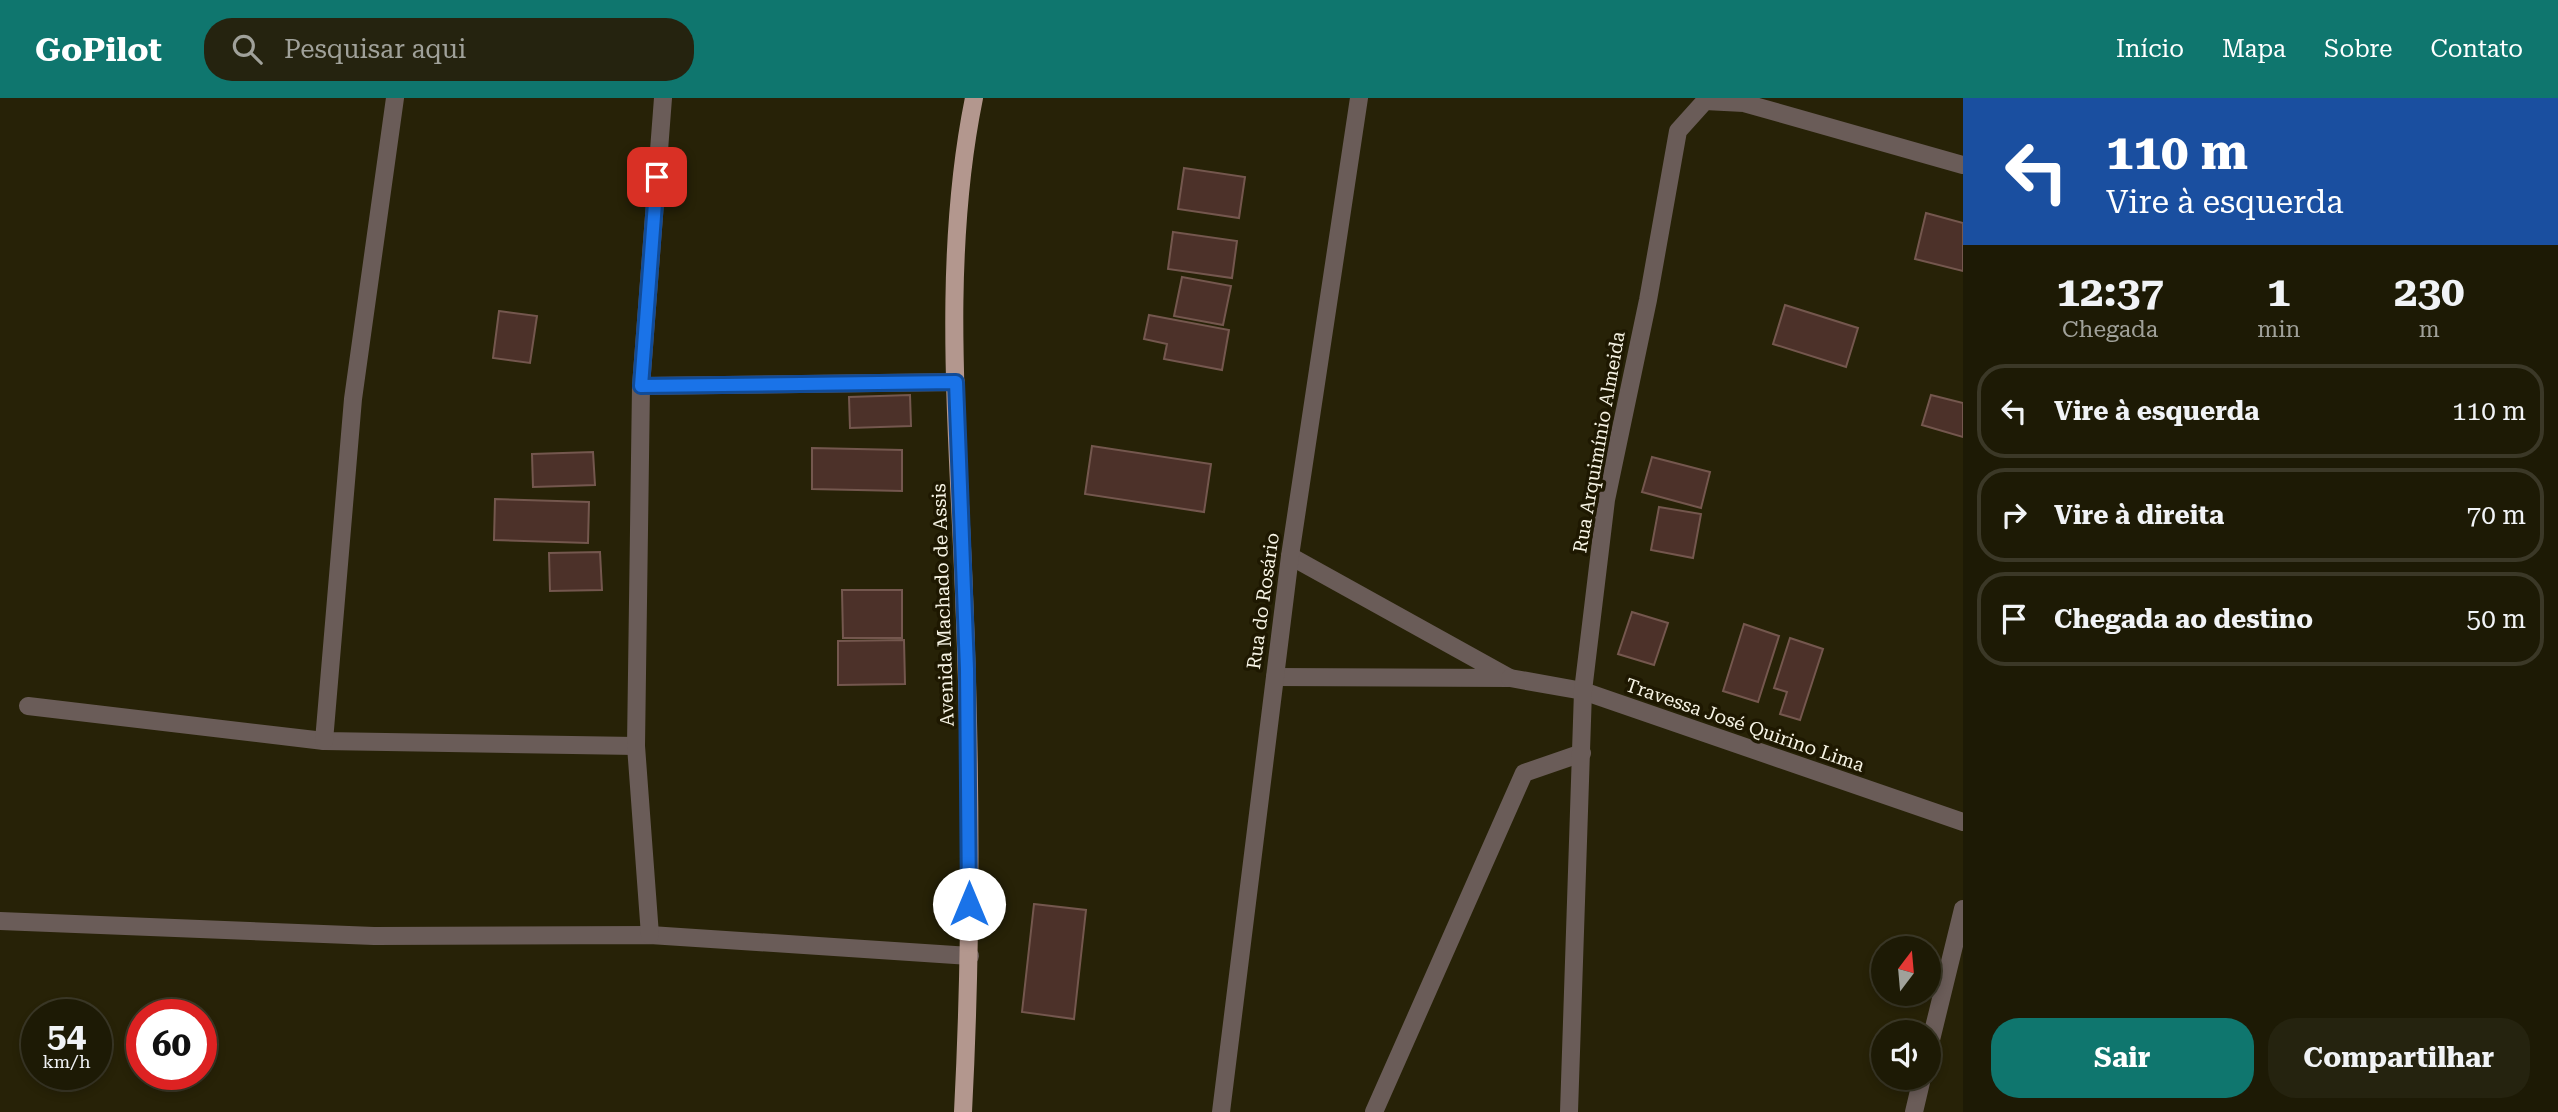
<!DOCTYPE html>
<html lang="pt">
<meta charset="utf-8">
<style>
:root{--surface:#1d1a05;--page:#25230f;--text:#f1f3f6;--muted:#a0a19a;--line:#3b3827;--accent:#0f766e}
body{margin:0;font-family:"Roboto Serif",serif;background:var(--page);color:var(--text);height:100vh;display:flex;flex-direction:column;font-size:26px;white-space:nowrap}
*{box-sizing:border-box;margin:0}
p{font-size:23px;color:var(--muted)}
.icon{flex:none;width:38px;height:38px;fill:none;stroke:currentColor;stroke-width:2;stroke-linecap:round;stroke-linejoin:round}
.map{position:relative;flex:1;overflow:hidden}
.side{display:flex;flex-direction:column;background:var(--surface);width:595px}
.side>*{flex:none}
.guide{background:#1a4fa0;color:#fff;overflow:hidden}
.needle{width:46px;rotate:16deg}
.fabs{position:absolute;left:1871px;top:838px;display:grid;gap:14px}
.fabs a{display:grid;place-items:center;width:70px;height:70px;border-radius:50%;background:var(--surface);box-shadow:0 4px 10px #0003,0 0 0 2px var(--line);font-size:35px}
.speed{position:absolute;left:21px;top:901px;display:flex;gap:14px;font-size:35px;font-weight:700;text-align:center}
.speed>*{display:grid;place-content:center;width:91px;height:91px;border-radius:50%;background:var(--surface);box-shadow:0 4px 10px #0003,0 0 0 2px var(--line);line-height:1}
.speed small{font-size:18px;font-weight:400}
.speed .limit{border:10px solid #d22;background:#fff;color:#111}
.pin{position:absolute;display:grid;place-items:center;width:60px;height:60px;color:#fff;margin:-30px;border-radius:14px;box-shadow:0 4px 10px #0006}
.me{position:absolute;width:77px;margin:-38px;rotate:0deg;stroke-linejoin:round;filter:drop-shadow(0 0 5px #0008)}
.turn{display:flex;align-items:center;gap:24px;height:147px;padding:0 28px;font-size:32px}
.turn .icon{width:91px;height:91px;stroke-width:2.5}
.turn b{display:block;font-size:49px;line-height:60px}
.eta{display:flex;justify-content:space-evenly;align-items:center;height:119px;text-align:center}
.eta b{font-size:42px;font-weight:700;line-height:49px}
.button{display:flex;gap:14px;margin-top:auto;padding:14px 28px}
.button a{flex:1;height:80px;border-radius:28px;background:var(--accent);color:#fff;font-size:28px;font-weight:700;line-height:80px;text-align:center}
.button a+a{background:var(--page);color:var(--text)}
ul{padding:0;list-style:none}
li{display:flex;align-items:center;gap:21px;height:94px;margin:0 14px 10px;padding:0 14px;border:4px solid var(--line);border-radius:28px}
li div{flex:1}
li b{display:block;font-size:26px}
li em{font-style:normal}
header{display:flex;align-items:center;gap:42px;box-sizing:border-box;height:98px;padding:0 35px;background:var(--accent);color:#fff}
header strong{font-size:33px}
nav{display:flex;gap:38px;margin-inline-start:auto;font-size:24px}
.search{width:490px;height:63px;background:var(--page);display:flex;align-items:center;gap:18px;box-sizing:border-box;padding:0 24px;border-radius:28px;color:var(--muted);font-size:26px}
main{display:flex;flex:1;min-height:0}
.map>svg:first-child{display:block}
.building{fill:#4c3129;stroke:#74574e;stroke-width:2}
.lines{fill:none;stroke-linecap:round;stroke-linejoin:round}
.minor{stroke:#6a5c58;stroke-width:18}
.primary{stroke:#b3978e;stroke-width:18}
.route-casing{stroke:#114b97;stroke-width:18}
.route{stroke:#1a73e8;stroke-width:12}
.labels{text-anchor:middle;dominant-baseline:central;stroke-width:7;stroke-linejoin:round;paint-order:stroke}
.street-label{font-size:19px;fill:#f7f4e5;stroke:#1e1801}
</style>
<header>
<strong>GoPilot</strong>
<div class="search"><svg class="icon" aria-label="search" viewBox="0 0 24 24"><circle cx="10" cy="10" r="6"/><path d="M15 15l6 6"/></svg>Pesquisar aqui</div>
<nav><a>Início</a><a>Mapa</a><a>Sobre</a><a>Contato</a></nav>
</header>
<main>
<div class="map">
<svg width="1963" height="1014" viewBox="0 0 1963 1014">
<rect width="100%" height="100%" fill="#272207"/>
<g class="building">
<polygon points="1184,70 1245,79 1239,120 1178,111"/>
<polygon points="1926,115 1963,125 1963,173 1915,161"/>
<polygon points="1173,134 1237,143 1232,180 1168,171"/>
<polygon points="1182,179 1231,188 1223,227 1174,218"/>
<polygon points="1785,207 1858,230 1846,269 1773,246"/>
<polygon points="499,213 537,218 530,265 493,260"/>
<polygon points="1149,217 1229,232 1222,272 1164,261 1167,246 1144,241"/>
<polygon points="910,297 911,328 850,330 849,299"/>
<polygon points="1931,297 1963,305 1963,339 1922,327"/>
<polygon points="1092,348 1211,366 1204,414 1085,396"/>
<polygon points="812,350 902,352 902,393 812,391"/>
<polygon points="593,354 595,387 533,389 532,356"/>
<polygon points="1652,359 1710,374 1701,410 1642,394"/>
<polygon points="495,401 589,404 588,445 494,442"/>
<polygon points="1659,409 1701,416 1693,460 1651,452"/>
<polygon points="600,454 602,492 550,493 549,455"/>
<polygon points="842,492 902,492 902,540 843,540"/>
<polygon points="1632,514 1668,525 1654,567 1618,556"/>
<polygon points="1744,526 1779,538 1758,604 1723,593"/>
<polygon points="1790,540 1823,551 1800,622 1780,616 1787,594 1774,590"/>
<polygon points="904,542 905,586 838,587 838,543"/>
<polygon points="1034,806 1086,812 1074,921 1022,914"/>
</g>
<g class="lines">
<g class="minor">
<polyline points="641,288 956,284"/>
<polyline points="1275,579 1510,580 1290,458"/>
<polyline points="1510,580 1583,593 1963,724"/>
<polyline points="28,608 324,643 636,648"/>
<polyline points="324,643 353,301 395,0"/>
<polyline points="0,823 374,838 650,837 970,858"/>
<polyline points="650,837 636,648 641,288 663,0"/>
<polyline points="1928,954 1963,811"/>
<polyline points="1221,1014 1290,458 1359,0"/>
<polyline points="1374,1014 1524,675 1582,655"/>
<polyline points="1569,1014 1583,593 1606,402 1648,202 1678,33 1705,3 1744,5 1963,67"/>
<polyline points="1914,1014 1922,980"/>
</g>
<path class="primary" d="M963 1014C972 842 971 668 964 496 958 332 941 162 974 0"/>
</g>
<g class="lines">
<g class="route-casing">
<polyline id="route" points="657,79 641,288 956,284 967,571 969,806"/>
</g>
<use href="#route" class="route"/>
</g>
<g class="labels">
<g class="street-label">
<text transform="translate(1599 344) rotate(-80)">Rua Arquimínio Almeida</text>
<text transform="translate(1263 503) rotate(-82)">Rua do Rosário</text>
<text transform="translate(943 507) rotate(-92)">Avenida Machado de Assis</text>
<text transform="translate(1745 627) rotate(19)">Travessa José Quirino Lima</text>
</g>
</g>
</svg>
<div class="fabs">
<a><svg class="needle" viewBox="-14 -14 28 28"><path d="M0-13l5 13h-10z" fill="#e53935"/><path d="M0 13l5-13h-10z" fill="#a0a19a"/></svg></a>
<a><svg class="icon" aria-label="sound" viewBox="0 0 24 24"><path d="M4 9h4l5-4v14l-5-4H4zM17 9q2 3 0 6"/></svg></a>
</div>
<div class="speed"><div>54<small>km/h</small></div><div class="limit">60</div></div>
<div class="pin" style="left:657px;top:79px;background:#d93025"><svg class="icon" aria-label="arrive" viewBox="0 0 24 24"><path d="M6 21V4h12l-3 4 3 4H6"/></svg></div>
<svg class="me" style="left:969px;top:806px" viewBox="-20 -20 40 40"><circle r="19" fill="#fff"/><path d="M0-13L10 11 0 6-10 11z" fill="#1a73e8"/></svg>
</div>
<section class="side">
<div class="guide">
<div class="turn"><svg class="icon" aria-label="left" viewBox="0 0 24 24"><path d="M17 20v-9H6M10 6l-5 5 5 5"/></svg><div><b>110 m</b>Vire à esquerda</div></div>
</div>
<div class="eta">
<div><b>12:37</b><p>Chegada</p></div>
<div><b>1</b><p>min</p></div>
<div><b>230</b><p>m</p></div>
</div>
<ul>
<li><svg class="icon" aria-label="left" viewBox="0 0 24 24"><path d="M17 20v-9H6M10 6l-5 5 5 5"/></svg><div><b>Vire à esquerda</b></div><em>110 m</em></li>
<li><svg class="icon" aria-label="right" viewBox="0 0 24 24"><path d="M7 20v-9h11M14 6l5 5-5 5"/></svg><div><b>Vire à direita</b></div><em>70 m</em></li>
<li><svg class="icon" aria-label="arrive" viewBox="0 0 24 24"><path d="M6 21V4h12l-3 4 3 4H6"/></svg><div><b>Chegada ao destino</b></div><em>50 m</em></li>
</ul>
<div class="button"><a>Sair</a><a>Compartilhar</a></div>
</section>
</main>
